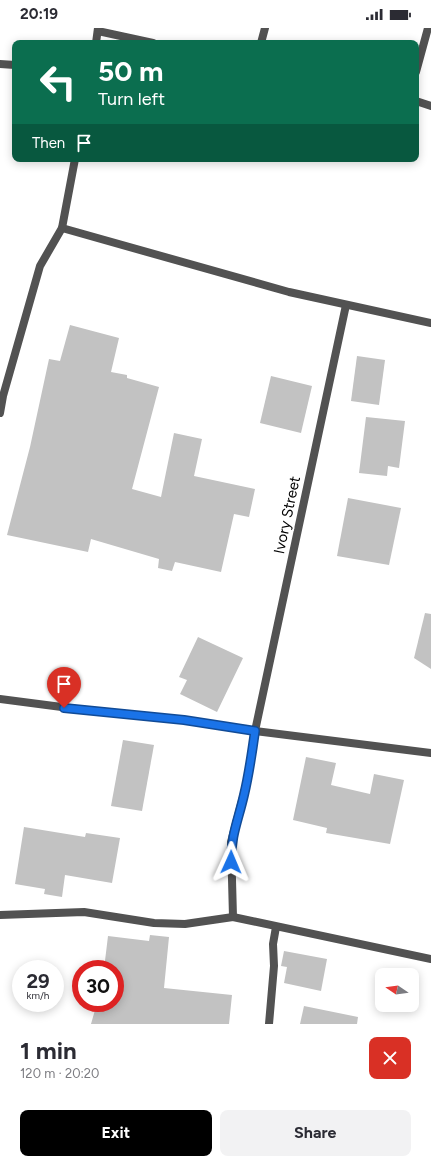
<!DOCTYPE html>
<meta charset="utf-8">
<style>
:root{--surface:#fff;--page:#f2f2f3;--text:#2b2b33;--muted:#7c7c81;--accent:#000}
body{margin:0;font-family:Figtree,sans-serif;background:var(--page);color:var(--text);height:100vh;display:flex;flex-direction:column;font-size:15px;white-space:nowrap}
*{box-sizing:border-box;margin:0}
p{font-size:13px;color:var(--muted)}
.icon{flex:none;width:22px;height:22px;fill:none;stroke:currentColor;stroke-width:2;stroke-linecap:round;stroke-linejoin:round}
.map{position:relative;height:996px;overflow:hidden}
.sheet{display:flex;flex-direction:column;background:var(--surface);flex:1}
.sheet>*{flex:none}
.top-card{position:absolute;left:12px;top:12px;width:407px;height:122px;border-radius:8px;box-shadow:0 2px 10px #0003;background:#0b6e4f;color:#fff;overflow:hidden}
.needle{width:26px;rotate:283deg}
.buttons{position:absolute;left:375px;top:940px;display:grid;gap:8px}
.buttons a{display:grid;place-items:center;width:44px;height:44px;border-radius:8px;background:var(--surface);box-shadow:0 2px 10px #0003;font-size:20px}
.speed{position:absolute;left:12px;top:932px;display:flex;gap:8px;font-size:20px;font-weight:700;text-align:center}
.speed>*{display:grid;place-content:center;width:52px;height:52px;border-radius:50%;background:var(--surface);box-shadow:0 2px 10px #0003;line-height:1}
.speed small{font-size:10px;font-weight:400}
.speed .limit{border:6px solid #d22;background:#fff;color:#111}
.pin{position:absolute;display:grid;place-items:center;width:34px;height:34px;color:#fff;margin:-41px -17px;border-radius:50% 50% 50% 0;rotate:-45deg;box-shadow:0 0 4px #0007}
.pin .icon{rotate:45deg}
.me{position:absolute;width:44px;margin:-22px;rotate:1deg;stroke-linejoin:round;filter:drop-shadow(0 0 3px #0008)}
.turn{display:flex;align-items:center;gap:14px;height:84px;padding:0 20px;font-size:18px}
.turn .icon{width:52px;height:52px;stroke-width:2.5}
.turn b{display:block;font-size:28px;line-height:34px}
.then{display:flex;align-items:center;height:38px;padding:0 20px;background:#0003;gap:8px;font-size:15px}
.round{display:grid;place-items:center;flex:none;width:42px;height:42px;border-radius:8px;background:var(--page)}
.overview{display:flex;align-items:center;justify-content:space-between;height:68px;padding:0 20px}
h1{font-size:24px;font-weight:700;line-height:30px}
.action{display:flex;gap:8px;margin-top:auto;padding:8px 20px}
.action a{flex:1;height:46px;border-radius:8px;background:var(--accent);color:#fff;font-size:16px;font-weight:700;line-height:46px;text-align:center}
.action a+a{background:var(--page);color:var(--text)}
.status{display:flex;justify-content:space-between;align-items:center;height:28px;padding:0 20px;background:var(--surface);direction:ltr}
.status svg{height:11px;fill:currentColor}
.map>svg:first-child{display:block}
.building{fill:#c2c2c2}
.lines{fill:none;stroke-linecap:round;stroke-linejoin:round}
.street{stroke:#525252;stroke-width:8}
.route-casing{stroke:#114b97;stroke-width:10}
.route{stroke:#1a73e8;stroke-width:7}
.labels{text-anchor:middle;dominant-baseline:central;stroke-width:3.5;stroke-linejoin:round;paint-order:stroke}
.street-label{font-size:15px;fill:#000;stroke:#fff}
</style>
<div class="status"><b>20:19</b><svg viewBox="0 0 49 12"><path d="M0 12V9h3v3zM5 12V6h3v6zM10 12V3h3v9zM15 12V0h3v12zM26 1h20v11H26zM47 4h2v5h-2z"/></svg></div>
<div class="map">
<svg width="431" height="996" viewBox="0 0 431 996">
<rect width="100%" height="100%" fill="#fff"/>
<g class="building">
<polygon points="70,297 119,310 111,344 127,347 127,350 159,359 132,461 161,469 174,405 202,411 194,448 255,461 249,489 234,486 221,544 175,534 172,543 158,540 159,531 91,511 88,524 7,507 30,419 49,331 60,333"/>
<polygon points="357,328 385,332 379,377 351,373"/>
<polygon points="271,348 312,358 301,405 260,395"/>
<polygon points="366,389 405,393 399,440 388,438 387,448 359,445"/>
<polygon points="348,470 401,480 389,537 337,528"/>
<polygon points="425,585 431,586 431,641 414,630"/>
<polygon points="198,609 243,630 217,684 180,666 187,652 179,649"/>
<polygon points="123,712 154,717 142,783 111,778"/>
<polygon points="306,729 336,735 331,757 370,766 374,746 404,752 390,816 326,805 327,800 293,792"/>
<polygon points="24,799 85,809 86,805 120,810 112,855 65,847 62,869 44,866 45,861 15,856"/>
<polygon points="150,907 169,909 164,960 232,967 229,996 91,996 97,975 115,975 115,941 104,941 108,908 149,913"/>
<polygon points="284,923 327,931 321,963 284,955 287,939 281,938"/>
<polygon points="304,978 358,989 357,996 300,996"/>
</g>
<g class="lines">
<g class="street">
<polyline points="98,3 153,15"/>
<polyline points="96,15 98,0"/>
<polyline points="261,15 265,0"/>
<polyline points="0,36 15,37"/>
<polyline points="416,44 428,0"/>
<polyline points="416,73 431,78"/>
<polyline points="62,200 289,264 431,295"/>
<polyline points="346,277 255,703 247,754 231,814 233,889 431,931"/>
<polyline points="0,385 3,368 40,238 62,200 75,131"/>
<polyline points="0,671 77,681 184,692 255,703 431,725"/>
<polyline points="0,887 84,884 154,895 185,896 233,889"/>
<polyline points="269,996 274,938 273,916 276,899"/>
</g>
</g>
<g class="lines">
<g class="route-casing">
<path id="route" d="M64 680 184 692 255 703C252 725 249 746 244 767 238 793 231 807 231 834"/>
</g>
<use href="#route" class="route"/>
</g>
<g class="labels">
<g class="street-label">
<text transform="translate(287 487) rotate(-78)">Ivory Street</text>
</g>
</g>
</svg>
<div class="buttons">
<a><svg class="needle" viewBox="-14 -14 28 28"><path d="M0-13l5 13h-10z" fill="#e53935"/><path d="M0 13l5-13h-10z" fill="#7c7c81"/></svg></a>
</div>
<div class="speed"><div>29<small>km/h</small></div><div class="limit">30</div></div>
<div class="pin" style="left:64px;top:680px;background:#d93025"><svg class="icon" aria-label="arrive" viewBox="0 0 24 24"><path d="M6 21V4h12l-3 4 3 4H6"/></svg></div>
<svg class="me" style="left:231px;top:834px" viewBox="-20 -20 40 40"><path d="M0-17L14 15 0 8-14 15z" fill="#1a73e8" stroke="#fff" stroke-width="4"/></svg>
<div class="top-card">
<div class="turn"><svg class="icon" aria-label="left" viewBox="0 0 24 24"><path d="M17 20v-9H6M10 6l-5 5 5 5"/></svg><div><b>50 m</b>Turn left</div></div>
<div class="then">Then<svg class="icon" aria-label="arrive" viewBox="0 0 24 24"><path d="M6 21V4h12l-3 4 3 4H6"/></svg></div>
</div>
</div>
<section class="sheet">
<div class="overview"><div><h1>1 min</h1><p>120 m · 20:20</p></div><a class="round" style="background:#d93025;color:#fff"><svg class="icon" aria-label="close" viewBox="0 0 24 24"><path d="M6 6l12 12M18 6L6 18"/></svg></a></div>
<div class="action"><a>Exit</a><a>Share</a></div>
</section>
